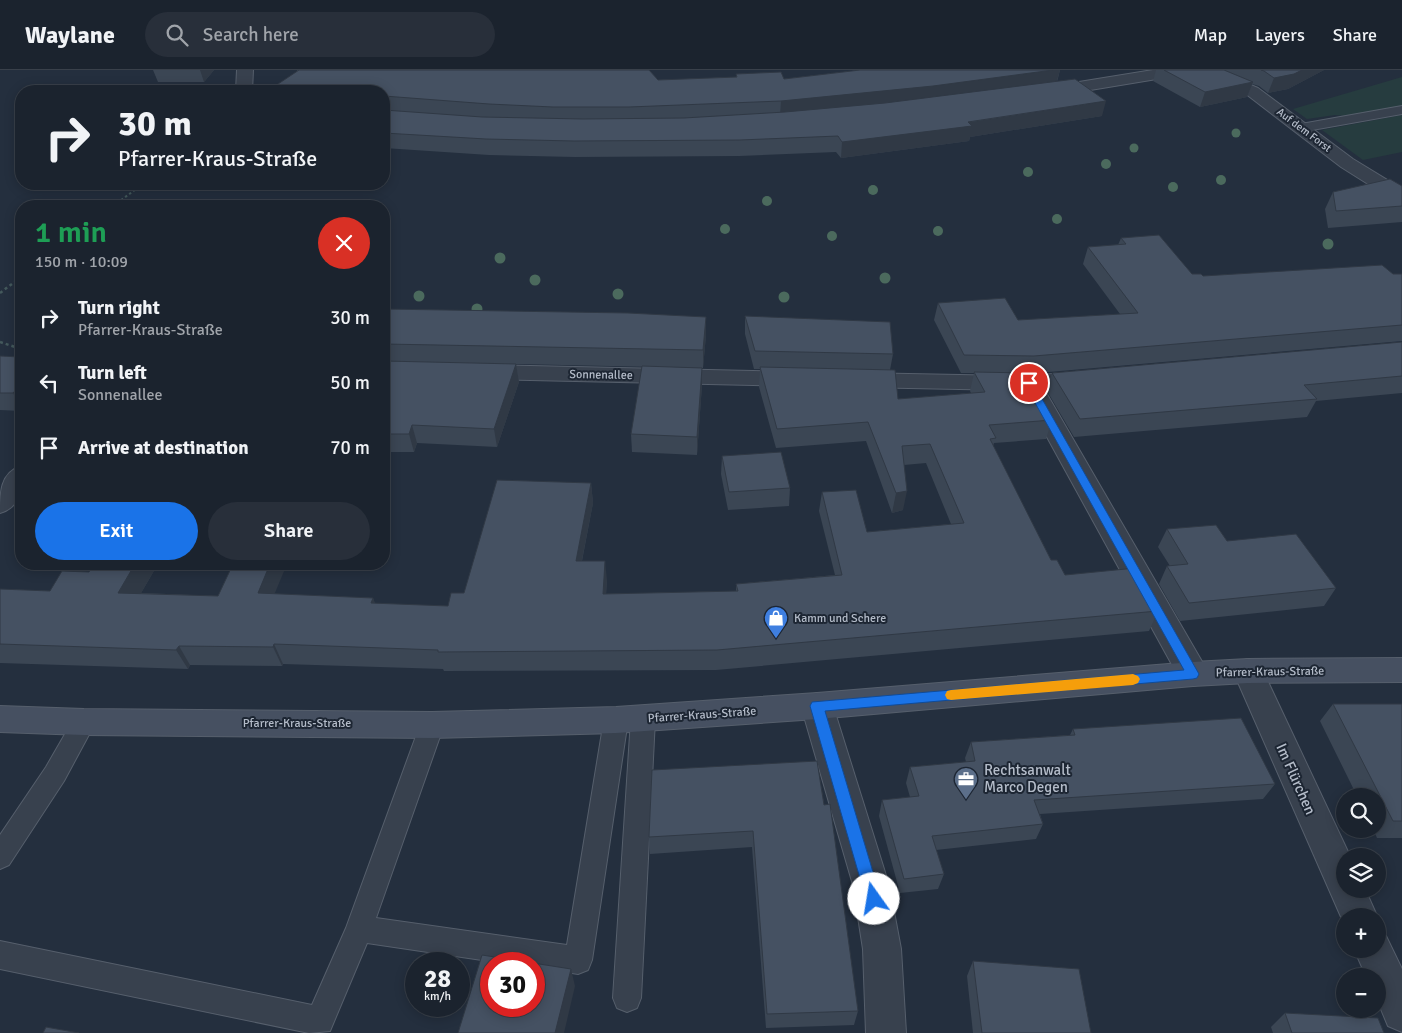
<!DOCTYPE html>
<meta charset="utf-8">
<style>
:root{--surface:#1b232e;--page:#282f3a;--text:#f1f3f6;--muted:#a0a4aa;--line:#39404a;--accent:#1a73e8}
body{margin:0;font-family:Signika,sans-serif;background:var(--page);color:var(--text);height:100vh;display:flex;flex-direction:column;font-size:19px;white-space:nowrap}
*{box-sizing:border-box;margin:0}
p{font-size:16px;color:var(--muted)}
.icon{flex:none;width:28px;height:28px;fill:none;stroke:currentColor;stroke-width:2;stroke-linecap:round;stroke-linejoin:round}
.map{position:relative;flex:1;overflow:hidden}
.drawer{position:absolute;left:15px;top:130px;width:375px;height:370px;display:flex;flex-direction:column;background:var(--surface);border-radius:20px;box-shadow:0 2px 12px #0003,0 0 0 1px var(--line)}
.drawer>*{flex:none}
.top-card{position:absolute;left:15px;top:15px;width:375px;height:105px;border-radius:20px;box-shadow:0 2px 12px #0003,0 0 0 1px var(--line);background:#1b232e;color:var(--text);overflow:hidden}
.tools{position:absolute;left:1336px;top:718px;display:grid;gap:10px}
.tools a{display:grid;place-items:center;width:50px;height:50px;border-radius:50%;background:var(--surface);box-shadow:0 2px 12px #0003,0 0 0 1px var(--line);font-size:25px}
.speed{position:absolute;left:405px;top:882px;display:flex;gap:10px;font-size:25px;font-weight:700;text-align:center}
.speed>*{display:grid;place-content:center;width:65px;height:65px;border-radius:50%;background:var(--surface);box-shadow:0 2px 12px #0003,0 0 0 1px var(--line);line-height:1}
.speed small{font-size:12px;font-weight:400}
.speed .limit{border:8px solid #d22;background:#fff;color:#111}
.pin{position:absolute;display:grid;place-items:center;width:42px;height:42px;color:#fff;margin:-21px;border:2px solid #fff;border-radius:50%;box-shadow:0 1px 5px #0007}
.me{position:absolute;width:55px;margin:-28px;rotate:347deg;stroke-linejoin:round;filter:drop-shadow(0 0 4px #0008)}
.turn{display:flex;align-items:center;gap:18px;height:105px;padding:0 20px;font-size:22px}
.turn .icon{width:65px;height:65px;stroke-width:2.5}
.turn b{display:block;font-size:35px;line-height:42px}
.round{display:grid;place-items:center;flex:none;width:52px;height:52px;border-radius:26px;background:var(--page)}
.headline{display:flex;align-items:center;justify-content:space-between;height:85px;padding:0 20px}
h1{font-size:30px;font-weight:600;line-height:38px;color:#1e9e55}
.action{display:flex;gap:10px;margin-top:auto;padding:10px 20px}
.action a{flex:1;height:58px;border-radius:30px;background:var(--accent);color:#fff;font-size:20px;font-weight:600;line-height:58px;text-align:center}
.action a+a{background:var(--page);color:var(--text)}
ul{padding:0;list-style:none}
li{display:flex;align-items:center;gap:15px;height:65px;padding:0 20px}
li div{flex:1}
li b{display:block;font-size:19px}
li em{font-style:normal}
header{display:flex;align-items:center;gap:30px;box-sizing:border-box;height:70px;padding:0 25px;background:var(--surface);border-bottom:1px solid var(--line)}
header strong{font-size:24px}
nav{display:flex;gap:28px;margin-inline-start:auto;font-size:18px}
.search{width:350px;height:45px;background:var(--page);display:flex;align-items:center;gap:12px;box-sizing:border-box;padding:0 18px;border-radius:28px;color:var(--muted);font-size:19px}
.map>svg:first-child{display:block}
.green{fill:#263c3f}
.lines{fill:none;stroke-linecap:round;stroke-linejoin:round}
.lane-casing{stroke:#565f6c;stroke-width:2}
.street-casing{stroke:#565f6c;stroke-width:2}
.secondary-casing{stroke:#565f6c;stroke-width:2}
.path-far1{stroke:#44595c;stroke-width:2;stroke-dasharray:2.5 2.5;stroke-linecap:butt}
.path{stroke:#44595c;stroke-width:2.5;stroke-dasharray:3 3;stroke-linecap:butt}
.lane{fill:#38414e;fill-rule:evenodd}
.street{fill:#38414e;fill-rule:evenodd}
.secondary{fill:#465061;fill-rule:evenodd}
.tree{fill:#4b6a5d}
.wall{fill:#3b4654}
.shaded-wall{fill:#303945}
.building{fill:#455162;stroke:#303945;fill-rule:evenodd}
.route{fill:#1a73e8;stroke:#114b97}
.slow{fill:#f59e0b}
.labels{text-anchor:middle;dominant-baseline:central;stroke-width:4;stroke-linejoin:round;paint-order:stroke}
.far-street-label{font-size:11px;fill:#b4bcc9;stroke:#1d2633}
.street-label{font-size:12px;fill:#b4bcc9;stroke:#1d2633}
.poi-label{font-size:12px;fill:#b4bcc9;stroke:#1d2633;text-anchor:start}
.near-poi-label{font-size:15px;fill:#b4bcc9;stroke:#1d2633;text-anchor:start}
.near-street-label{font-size:15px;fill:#b4bcc9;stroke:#1d2633}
</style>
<header>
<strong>Waylane</strong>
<div class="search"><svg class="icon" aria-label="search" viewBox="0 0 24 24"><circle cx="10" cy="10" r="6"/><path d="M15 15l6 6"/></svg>Search here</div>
<nav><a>Map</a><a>Layers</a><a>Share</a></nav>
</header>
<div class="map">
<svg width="1402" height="963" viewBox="0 0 1402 963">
<rect width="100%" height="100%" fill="#242f3e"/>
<g class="green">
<polygon points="1402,7 1402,36 1345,46 1335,45 1307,49 1293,39"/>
<polygon points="1402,45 1402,82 1363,90 1322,60"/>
</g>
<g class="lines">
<g class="lane-casing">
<g id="lane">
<polygon points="1402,36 1402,44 1301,62 1295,58 1301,54"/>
<polygon points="643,639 651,642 655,649 641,928 637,938 627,942 617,938 613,928 631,649 635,642"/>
<polygon points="616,640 624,643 628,650 592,890 588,900 578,904 534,897 534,894 509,894 367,873 330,961 309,963 0,899 0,871 312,935 346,858 420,655 424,648 432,645 440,648 444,655 376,848 567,875 604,650 608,643"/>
<polygon points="84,642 92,645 96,652 92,659 64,711 9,795 0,799 0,765 46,697 76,645"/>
</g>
</g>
<g class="street-casing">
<g id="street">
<polygon points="237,0 253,0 252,21 236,21"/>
<polygon points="1153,0 1189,0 1186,3 1181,5 1048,27 1042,25 1040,22 1042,19 1048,17"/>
<polygon points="1194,0 1215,0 1258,18 1353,89 1402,119 1402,133 1395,131 1341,97 1246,24 1197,3"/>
<polygon points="480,295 797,302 805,304 809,309 805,314 797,316 480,309 472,307 469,302 472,297"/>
<polygon points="1087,301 1095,303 1099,308 1095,313 1044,319 1204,595 1208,604 1204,613 1193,616 1182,613 1019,316 1010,320 858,317 850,315 846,310 850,305 858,303 1010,306 1020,310 1029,306"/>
<path d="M21 396C22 416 22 437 0 443 0 423 0 403 21 396Z"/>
<polygon points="1248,589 1259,592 1263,601 1350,786 1345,786 1345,819 1365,819 1377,846 1345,846 1345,856 1233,601 1237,592"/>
<polygon points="817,623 828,627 833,636 889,815 901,879 906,963 866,963 863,879 853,815 801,636 806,627"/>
<polygon points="1378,862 1386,866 1402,899 1402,962 1388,956 1378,932 1378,906 1366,906 1354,879 1378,879"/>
</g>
</g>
<g class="secondary-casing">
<polygon id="secondary" points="1402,588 1402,612 1248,613 1193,616 817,649 616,663 432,668 84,665 0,662 0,636 84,639 432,642 616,637 817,623 1193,592 1248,589"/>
</g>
<polyline class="path-far1" points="113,136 143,114"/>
<g class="path">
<polyline points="0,223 21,207"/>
<polyline points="0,272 21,279"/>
</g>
<use href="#lane" class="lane"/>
<use href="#street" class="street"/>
<use href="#secondary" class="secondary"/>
</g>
<g class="tree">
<circle cx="1236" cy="63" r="4.5"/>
<circle cx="1134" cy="78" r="4.5"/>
<circle cx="1106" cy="94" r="5"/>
<circle cx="1028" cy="102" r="5"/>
<circle cx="1221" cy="110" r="5"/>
<circle cx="1173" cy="117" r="5"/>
<circle cx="873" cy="120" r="5"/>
<circle cx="767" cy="131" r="5"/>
<circle cx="1057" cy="149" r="5"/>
<circle cx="725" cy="159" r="5"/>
<circle cx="938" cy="161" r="5"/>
<circle cx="832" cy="166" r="5"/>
<circle cx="1328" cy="174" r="5.5"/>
<circle cx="500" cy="188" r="5.5"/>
<circle cx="885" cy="208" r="5.5"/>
<circle cx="535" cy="210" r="5.5"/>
<circle cx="618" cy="224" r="5.5"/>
<circle cx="419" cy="226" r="5.5"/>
<circle cx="784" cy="227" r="5.5"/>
<circle cx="477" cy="239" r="5.5"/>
</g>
<g class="wall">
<polygon points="153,0 214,0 204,12 158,12"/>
<polygon points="297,0 649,0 658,10 736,7 736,4 784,9 860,0 1060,0 1057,12 1102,46 970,67 969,71 841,88 836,82 739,86 575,87 489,85 384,78 384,21 297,1"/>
<polygon points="1156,0 1324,0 1288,19 1268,23 1259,16 1252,14 1247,27 1200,37 1153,11"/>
<polygon points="1402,116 1402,152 1328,158 1325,139 1333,122"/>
<polygon points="1121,168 1192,204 1203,206 1393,204 1402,204 1402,271 1026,304 1052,350 1046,369 994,373 993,376 1051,490 1065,505 1157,535 1156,537 1158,541 1149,561 716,600 444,601 443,599 283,594 282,596 190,595 188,599 0,593 0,519 50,521 89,502 158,494 141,523 218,526 275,524 373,528 375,534 448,536 464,523 591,413 593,433 582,491 607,510 606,524 736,521 736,514 835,505 819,441 822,422 867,462 951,454 926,393 904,395 903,440 892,443 866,371 776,378 759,317 760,299 754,299 745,264 745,246 893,284 890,300 898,329 971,323 970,321 974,303 961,303 934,250 938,233 1018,250 1120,244 1083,194 1088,177 1118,175"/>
<polygon points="384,239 706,247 706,265 703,298 516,294 519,312 497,377 417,373 414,382 384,382"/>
<polygon points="1402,272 1402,323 1316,331 1307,347 1074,367 1047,321 1052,303"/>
<polygon points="0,286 21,287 21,341 0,340"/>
<polygon points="702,315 697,385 632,382 631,364"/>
<polygon points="722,386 790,418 789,436 728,440 721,404"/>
<polygon points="1167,459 1227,471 1336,518 1324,536 1180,551 1159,514 1167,496 1170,496 1158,477"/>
<polygon points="1333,634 1402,634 1402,768 1377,768 1373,759 1378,759 1378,726 1357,726 1320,651"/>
<polygon points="1073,659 1275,714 1263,729 1040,744 1043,754 1036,769 936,780 944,804 938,819 900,823 879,746 882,730 910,727 906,713 910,697 966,692 965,688 971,672 1070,665"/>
<polygon points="817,691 858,941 854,955 766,958 752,777 650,784 649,767"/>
<polygon points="973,891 1091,963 973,963 967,906"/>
<polygon points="1285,943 1384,963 1273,963 1271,957"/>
</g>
<g class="shaded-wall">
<polygon points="200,0 214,0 204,12"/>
<polygon points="1053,0 1060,0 1056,14 780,46 781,31"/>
<polygon points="1302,0 1324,0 1288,19 1268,23 1274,8"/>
<polygon points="1253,12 1247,27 1200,37 1205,22"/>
<polygon points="1106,31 1102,46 970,67 969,71 841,88 842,72"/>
<polygon points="706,247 706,265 703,298 703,280"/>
<polygon points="516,294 519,312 497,377 494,359"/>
<polygon points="702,298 702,315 697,385 697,367"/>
<polygon points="21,314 21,337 13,323"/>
<polygon points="412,355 417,373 414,382 409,364"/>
<polygon points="591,413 593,433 578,510 576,491"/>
<polygon points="907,421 903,440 892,443 896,423"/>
<polygon points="605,491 607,510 605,543 603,524"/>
<polygon points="135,494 158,494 130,542 118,523"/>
<polygon points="270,494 287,494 267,542 258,523"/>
<polygon points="373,528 380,547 371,533"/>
<polygon points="274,574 283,594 282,596 273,577"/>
<polygon points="179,576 190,595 188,599 176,580"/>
<polygon points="571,899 575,916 564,963 555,963"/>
</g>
<g class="building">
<polygon points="299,0 649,0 658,10 737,7 736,4 781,2 784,9 860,0 1053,0 933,16 781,31 629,37 553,37 489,34 384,26 384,21 275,21 275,16"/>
<polygon points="1164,0 1224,0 1253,12 1205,22"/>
<polygon points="1261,0 1302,0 1294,4 1274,8 1264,1"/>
<polygon points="1075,9 1106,31 968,52 972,56 842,72 838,66 740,70 574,71 486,69 384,63 384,40 482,47 583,49 684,48 785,42 885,33"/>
<polygon points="1390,109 1402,116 1402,136 1336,141 1333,122"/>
<polygon points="1159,165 1192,204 1201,204 1203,206 1382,195 1393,204 1402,204 1402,255 1034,286 964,285 938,233 1005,228 1018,250 1138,243 1088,177 1126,174 1121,168"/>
<polygon points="384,239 628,243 706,247 703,280 384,274"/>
<polygon points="745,246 890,252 893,284 755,281"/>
<polygon points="1402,272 1402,306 1304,315 1317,329 1080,349 1052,303"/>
<polygon points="0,286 21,287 21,314 13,323 0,323"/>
<polygon points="384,291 516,294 494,359 412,355 409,364 384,364"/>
<polygon points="642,296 702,298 697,367 631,364"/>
<polygon points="760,297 895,300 898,329 985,322 974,302 1025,303 1052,350 989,355 996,368 990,369 1051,490 1057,490 1065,505 1136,498 1157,535 1155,535 1158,541 717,580 438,582 438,580 274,574 273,577 179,576 176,580 0,574 0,519 50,521 62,501 89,502 94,494 135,494 118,523 218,526 233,494 270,494 258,523 373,528 371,533 448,536 451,523 464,523 497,410 591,413 576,491 605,491 603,524 738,521 736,514 842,505 822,422 856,420 867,462 964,453 930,374 902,376 907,421 896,423 868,352 777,359"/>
<polygon points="781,382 790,418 729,422 722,386"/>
<polygon points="1216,455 1227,471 1296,464 1336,518 1189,533 1167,496 1188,494 1167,459"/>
<polygon points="1333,634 1402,634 1402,751 1393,751"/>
<polygon points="1241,648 1275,714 1034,730 1043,754 932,766 944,804 904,809 882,730 919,726 910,697 975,691 971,672 1075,665 1073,659"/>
<polygon points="817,691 824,735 830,734 858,941 767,944 753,761 649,767 652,700"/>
<path d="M482 885 571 899 555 963H458ZM491 894H534V936H491Z"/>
<polygon points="973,891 1079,899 1091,963 982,963"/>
<polygon points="1285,943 1378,948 1384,963 1292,963"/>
<polygon points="46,957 79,963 43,963"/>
</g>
<polygon class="route" points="1029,310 1033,313 1199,604 1197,608 1193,609 825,641 881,829 879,834 874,836 869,834 866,829 810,636 812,632 1184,600 1024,313"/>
<polygon class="slow" points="1133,604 1138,606 1140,609 1138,613 1133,615 951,630 947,629 945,625 947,621 951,620"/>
<defs>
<g id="shop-pin" transform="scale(1.25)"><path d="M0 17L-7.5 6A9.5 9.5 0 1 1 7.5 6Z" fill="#3f7fe0" stroke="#1d2633"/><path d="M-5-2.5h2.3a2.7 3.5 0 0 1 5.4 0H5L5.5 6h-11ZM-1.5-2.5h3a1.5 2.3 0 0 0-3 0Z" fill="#fff"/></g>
<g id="office-pin" transform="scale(1.25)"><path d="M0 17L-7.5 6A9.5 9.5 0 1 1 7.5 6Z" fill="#5c6f8a" stroke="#1d2633"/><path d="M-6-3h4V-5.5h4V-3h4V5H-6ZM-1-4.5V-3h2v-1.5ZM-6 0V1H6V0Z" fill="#fff"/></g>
</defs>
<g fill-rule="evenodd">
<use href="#shop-pin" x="776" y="548"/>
<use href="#office-pin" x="966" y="709"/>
</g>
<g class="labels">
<g class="far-street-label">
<text transform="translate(1304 60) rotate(37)">Auf dem Forst</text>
</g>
<g class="street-label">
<text transform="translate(601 305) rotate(1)">Sonnenallee</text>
<text transform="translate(1270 602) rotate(-1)">Pfarrer-Kraus-Straße</text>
<text transform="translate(702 645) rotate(-4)">Pfarrer-Kraus-Straße</text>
<text x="297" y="653">Pfarrer-Kraus-Straße</text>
</g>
<g class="poi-label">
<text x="794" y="548">Kamm und Schere</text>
</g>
<g class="near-poi-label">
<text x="984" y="700">Rechtsanwalt<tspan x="984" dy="17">Marco Degen</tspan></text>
</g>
<g class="near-street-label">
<text transform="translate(1296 709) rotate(66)">Im Flürchen</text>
</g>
</g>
</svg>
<div class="tools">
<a><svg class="icon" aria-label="search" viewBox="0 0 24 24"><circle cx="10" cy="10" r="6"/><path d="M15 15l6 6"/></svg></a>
<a><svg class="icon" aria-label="layers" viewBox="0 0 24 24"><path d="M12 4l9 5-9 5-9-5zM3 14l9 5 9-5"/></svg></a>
<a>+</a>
<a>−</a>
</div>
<div class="speed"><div>28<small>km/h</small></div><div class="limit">30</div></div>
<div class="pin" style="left:1029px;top:313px;background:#d93025"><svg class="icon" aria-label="arrive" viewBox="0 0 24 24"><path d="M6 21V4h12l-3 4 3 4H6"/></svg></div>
<svg class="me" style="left:874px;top:829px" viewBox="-20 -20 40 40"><circle r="19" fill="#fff"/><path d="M0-13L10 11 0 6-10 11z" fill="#1a73e8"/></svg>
<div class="top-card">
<div class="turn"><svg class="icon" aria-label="right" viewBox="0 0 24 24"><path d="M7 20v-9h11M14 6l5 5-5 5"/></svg><div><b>30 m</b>Pfarrer-Kraus-Straße</div></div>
</div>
<section class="drawer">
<div class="headline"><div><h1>1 min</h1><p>150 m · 10:09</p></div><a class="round" style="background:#d93025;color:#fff"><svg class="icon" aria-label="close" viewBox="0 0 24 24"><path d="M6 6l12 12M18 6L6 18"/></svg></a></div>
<ul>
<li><svg class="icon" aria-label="right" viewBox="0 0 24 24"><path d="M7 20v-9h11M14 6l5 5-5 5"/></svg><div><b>Turn right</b><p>Pfarrer-Kraus-Straße</p></div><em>30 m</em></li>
<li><svg class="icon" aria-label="left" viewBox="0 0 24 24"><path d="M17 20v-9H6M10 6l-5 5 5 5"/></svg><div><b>Turn left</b><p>Sonnenallee</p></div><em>50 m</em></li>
<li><svg class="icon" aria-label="arrive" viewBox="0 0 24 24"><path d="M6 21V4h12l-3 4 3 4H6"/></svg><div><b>Arrive at destination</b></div><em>70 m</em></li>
</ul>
<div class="action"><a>Exit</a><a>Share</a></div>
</section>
</div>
